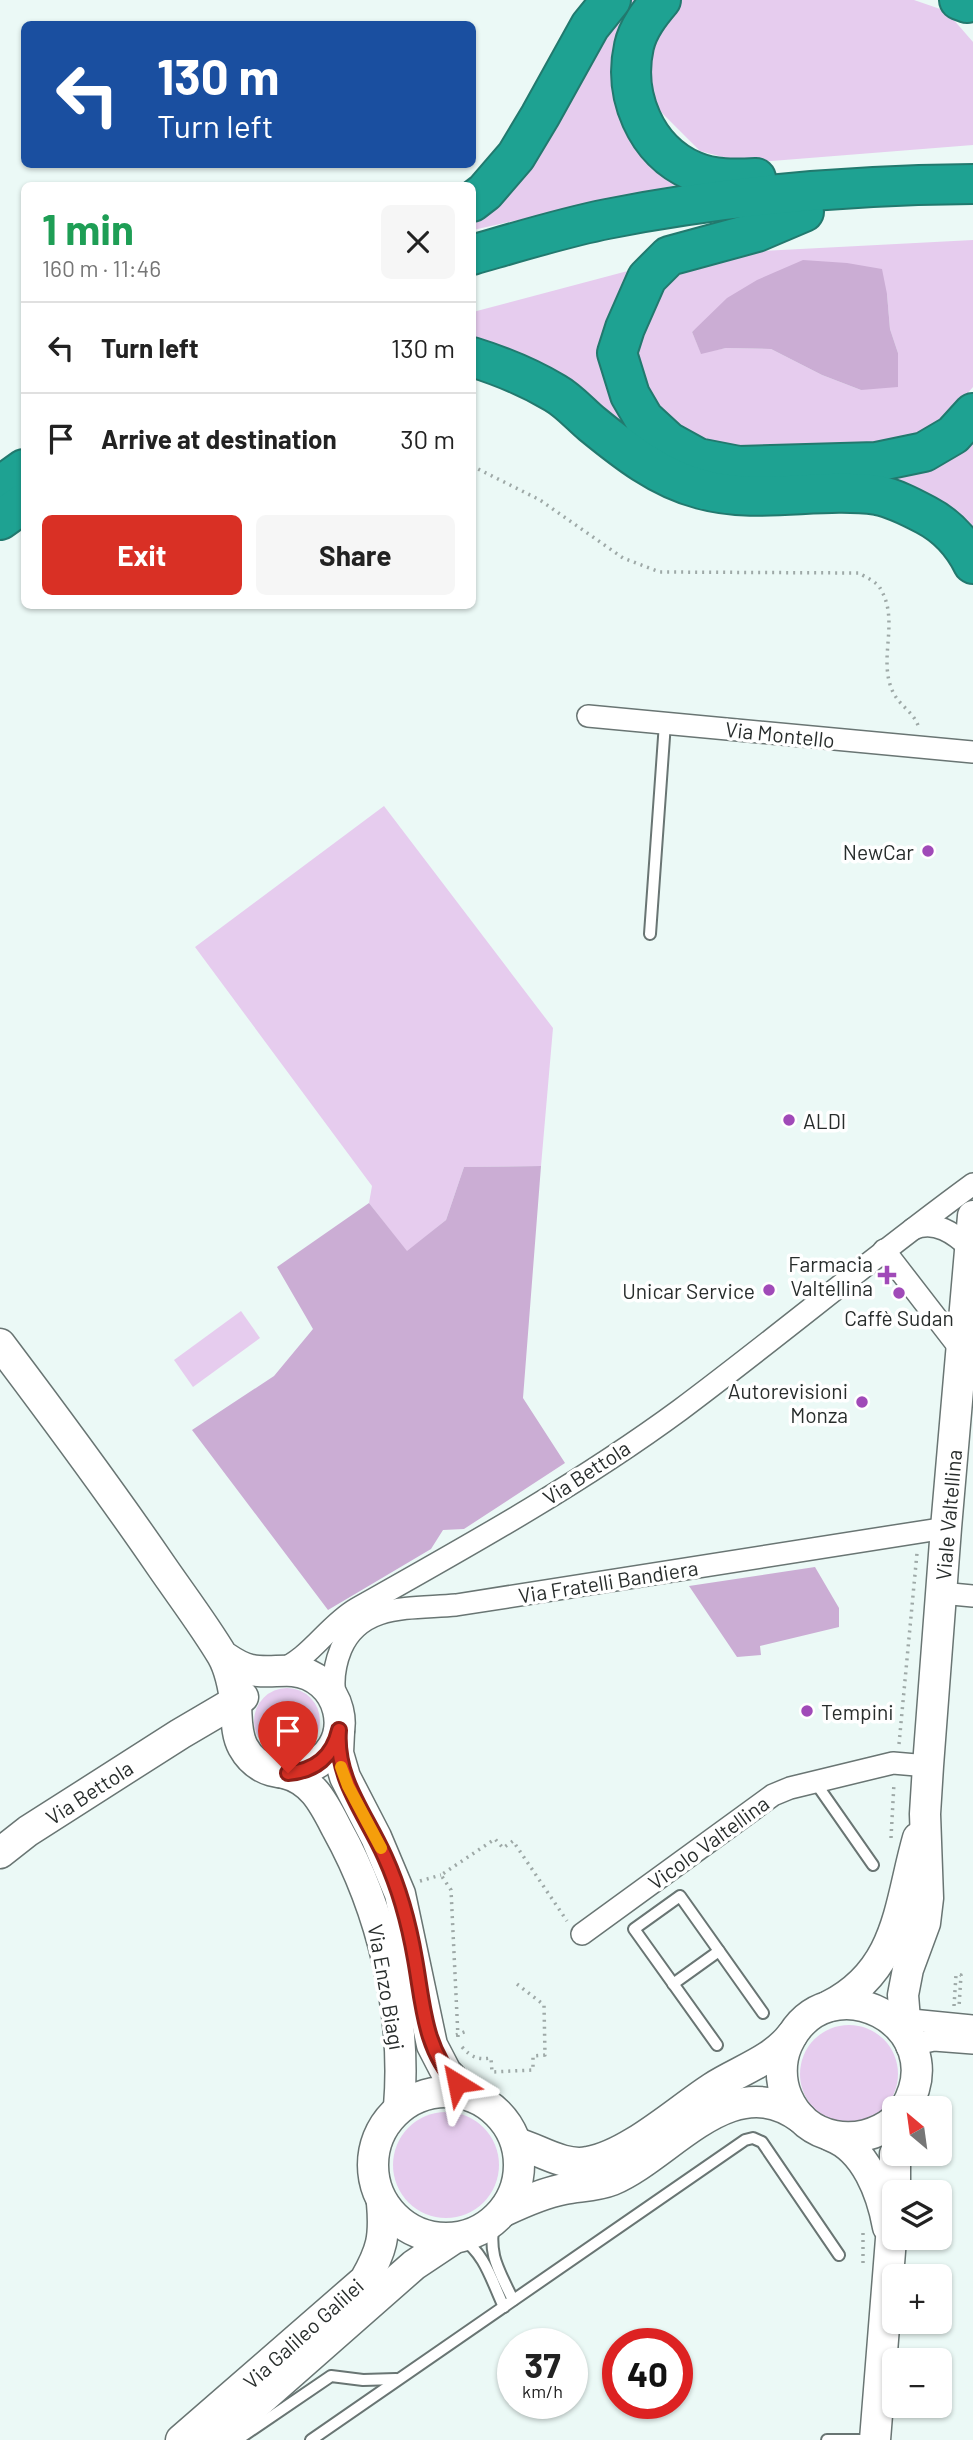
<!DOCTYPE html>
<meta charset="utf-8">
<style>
:root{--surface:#fff;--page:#f6f6f6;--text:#222;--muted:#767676;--line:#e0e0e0;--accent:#d93025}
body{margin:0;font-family:Barlow,sans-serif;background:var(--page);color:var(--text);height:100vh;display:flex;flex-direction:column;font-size:26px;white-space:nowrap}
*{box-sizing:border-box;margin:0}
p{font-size:23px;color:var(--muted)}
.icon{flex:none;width:38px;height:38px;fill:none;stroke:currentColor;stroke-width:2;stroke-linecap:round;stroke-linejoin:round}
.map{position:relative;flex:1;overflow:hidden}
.details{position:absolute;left:21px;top:182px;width:455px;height:427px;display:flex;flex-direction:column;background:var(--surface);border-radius:10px;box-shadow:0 2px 5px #0004}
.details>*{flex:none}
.guide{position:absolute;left:21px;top:21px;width:455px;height:147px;border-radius:10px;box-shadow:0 2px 5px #0004;background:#1a4fa0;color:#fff;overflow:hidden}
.needle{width:46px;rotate:331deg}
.controls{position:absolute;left:882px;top:2096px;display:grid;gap:14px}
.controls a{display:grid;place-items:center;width:70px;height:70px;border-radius:10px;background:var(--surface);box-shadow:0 2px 5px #0004;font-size:35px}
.speed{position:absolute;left:497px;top:2328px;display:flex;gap:14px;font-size:35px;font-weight:700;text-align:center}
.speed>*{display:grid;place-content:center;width:91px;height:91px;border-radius:50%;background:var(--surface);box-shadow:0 2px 5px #0004;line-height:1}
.speed small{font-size:18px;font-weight:400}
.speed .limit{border:10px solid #d22;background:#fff;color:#111}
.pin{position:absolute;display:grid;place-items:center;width:60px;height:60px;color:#fff;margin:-72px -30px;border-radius:50% 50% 50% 0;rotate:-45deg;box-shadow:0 0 7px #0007}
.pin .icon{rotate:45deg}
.me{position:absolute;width:77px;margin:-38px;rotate:325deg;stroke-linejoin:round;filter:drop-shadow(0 0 5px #0008)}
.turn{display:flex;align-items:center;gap:24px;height:147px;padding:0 21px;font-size:32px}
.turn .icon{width:91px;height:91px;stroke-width:2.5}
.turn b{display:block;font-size:49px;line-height:60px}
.round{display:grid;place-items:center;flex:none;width:74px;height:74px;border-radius:10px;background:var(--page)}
.overview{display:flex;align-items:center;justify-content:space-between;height:119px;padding:0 21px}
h1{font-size:42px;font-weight:700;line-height:52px;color:#1e9e55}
.action{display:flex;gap:14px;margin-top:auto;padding:14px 21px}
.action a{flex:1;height:80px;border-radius:10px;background:var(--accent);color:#fff;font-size:28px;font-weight:700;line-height:80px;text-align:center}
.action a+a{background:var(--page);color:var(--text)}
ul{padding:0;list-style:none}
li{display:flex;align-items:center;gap:21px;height:91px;padding:0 21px;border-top:2px solid var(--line)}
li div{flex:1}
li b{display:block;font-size:26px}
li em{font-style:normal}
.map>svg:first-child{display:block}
.green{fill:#e6ccee;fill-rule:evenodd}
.forest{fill:#cbadd4}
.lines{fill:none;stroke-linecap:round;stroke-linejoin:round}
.lane-casing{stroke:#697573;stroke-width:14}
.street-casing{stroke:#697573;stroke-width:24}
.secondary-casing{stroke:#697573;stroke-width:33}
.highway-casing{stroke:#22796e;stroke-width:42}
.path{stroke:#9ea9a7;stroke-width:3.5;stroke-dasharray:2 5;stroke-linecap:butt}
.lane{stroke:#fff;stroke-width:10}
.street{stroke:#fff;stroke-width:21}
.secondary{stroke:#fff;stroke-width:30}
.highway{stroke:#1ea292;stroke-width:38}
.route-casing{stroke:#8d1f18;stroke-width:18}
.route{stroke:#d93025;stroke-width:12}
.slow{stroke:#f59e0b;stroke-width:12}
.poi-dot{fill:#a04ab8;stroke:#fff;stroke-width:2.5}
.labels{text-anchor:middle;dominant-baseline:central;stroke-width:7;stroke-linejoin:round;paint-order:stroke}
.street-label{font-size:21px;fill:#282d2c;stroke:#fff}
.poi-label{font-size:21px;fill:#282d2c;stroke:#fff;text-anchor:end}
</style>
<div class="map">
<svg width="973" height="2440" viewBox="0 0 973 2440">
<rect width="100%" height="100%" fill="#ebf9f6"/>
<g class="green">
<polygon points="624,0 642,0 617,58 690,182 473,230 473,217"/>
<polygon points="677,0 914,0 946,11 973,42 973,145 745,163 700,151 658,109 648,77 653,34"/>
<path d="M973 240V387L930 436 903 444 728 452 677 433 646 400 634 362 657 283 724 253ZM887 294 890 329 898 353 861 390 822 375 771 349 726 348 701 353 692 332 709 318Z"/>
<polygon points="639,268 613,307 605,350 722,473 973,435 973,543 943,513 716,485 473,340 473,312"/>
<polygon points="384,806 553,1028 541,1166 464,1167 446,1220 407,1252 369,1203 372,1186 195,947"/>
<polygon points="241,1311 260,1338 193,1387 174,1360"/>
<circle cx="287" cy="1721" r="33"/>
<circle cx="849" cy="2074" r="49"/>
<circle cx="446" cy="2165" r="53"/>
</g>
<g class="forest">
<polygon points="803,260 847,263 882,269 887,294 890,329 898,353 898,387 861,390 822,375 771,349 726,348 701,354 692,332 727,298 757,280"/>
<polygon points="541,1166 523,1398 565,1463 464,1529 443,1530 431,1549 328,1610 192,1430 274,1376 313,1329 277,1267 369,1203 407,1251 446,1220 464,1167"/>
<polygon points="815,1567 839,1608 839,1627 760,1646 761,1655 737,1657 689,1586"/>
</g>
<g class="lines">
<g class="lane-casing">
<g id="lane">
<polyline points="650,934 665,723"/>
<polyline points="815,1782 873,1865"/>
<polyline points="673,1984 719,1951"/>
<polyline points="717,2045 634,1929 680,1896 763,2013"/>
<path d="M494 2220C488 2256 498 2268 513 2300"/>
<path d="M461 2238C485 2253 492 2282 504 2307"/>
<polyline points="237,2440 331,2376 363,2380 396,2379"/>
<polyline points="311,2440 745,2140 753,2138 762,2142 839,2255"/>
<polyline points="827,2440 872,2440"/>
</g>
</g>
<g class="street-casing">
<g id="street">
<polyline points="588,716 973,752"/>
<path d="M913 1229C935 1219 955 1234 970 1248"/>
<polyline points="884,1250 962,1351"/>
<polyline points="941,1593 973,1596"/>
<path d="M278 1671C310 1659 327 1626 356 1609 466 1547 578 1485 680 1410 779 1336 873 1257 973 1184"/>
<path d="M336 1702C332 1684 334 1666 341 1649 361 1602 413 1609 456 1605L946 1528"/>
<polyline points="582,1934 773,1795 790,1788 893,1763 928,1766"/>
<polyline points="891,2018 973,2026"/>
<polyline points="911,2045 934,2040 973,2043"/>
</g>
</g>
<g class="secondary-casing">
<g id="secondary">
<path d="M0 1344C55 1417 110 1491 162 1567 182 1596 204 1625 222 1655 230 1669 234 1690 236 1706 237 1720 236 1734 243 1747 271 1798 352 1766 338 1710 333 1689 315 1673 293 1671 279 1670 265 1673 251 1670 240 1668 232 1662 223 1656"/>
<polyline points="339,1732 338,1753 345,1777 376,1837 400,1894 432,2045 446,2072 467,2094"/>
<path d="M284 1773C313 1780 324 1804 337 1829 382 1910 407 2013 399 2107"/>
<polyline points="0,1853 28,1831 180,1734 243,1697"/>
<path d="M829 2006C900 1970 899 1904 918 1838"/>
<polyline points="911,2045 905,2020 903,1995 908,1969 925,1923 928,1898 925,1814 928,1766 946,1528 973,1216"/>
<circle cx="446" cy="2165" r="73"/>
<path d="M894 2121C859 2149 806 2141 787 2097 780 2081 780 2061 787 2045 826 1958 956 2024 905 2109"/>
<path d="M831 2136C866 2149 882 2194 888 2227"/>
<path d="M517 2143C540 2150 564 2167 588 2162 629 2155 678 2110 712 2088 740 2070 772 2061 792 2035"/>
<polyline points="895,2193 895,2154"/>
<path d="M504 2211C523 2202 543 2193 564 2189 580 2186 597 2186 612 2180 671 2155 731 2066 801 2118"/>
<path d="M181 2440 365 2280C382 2250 385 2237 382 2203"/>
<polyline points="215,2440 414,2265 453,2239"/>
<polyline points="875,2440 894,2201"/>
</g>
</g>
<g class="highway-casing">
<g id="highway">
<path d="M661 0C650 13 638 28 634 46 623 95 645 150 693 171 714 180 735 179 756 178"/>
<polyline points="959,0 967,3"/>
<polyline points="472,202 485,192 516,156 540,116 590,26 611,0"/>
<polyline points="804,212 757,232 669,256 647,278 625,328 617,353 630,395 644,419 669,442 698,458 739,466 876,462 924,452 953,435 973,413"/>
<path d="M472 255C517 242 562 228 607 219 728 195 849 185 973 184"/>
<path d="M472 357C501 366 530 378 555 393 569 401 580 414 592 424 625 451 659 478 701 489 758 505 819 487 877 495 894 498 911 507 926 515 947 526 962 542 973 564"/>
<polyline points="0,486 24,469"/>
<polyline points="0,520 24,503"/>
</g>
</g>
<g class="path">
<path d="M472 466 540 500 623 558 660 572 859 573C865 577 877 582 880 588 901 622 876 660 894 694 901 707 916 714 919 729"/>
<polyline points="899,1744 917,1553"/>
<polyline points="891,1838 894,1783"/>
<polyline points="420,1881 441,1875"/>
<polyline points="954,2006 956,1975 961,1975 959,2007"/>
<polyline points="456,2035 467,2031"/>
<polyline points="458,2037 451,1890 441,1875 495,1839 503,1848 513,1841 567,1921"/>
<path d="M462 2047C471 2057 478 2060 491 2058L492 2072 533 2070V2056L545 2055 544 2005 517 1984"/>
<polyline points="863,2263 863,2233"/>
</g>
<use href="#lane" class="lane"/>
<use href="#street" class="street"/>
<use href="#secondary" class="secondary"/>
<use href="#highway" class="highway"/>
</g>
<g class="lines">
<g class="route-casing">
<path id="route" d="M288 1773C315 1771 333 1756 339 1730 335 1779 366 1814 385 1857 400 1890 409 1924 415 1959 423 2003 424 2050 457 2083"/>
</g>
<use href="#route" class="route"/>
<polyline class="slow" points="341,1767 348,1786 381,1848"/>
</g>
<g class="poi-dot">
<circle cx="928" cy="851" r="7"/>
<circle cx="789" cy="1120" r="7"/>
<path d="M883.5 1264.5h7v7h7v7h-7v7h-7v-7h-7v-7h7z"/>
<circle cx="769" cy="1290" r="7"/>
<circle cx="899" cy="1293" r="7"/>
<circle cx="862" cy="1402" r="7"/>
<circle cx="807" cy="1711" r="7"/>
</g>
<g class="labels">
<g class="street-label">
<text transform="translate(780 734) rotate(6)">Via Montello</text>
<text transform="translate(586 1472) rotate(-33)">Via Bettola</text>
<text transform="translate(948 1515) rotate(-85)">Viale Valtellina</text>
<text transform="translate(608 1581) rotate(-9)">Via Fratelli Bandiera</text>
<text transform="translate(89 1792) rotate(-33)">Via Bettola</text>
<text transform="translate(708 1842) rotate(-36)">Vicolo Valtellina</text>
<text transform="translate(387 1987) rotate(80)">Via Enzo Biagi</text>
<text transform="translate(303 2333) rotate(-42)">Via Galileo Galilei</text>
</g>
<g class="poi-label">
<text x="914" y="851">NewCar</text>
<text x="803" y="1120" text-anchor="start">ALDI</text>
<text x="873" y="1263">Farmacia<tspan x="873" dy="24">Valtellina</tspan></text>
<text x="755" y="1290">Unicar Service</text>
<text x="899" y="1317" text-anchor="middle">Caffè Sudan</text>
<text x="848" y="1390">Autorevisioni<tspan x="848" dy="24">Monza</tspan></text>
<text x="821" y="1711" text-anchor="start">Tempini</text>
</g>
</g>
</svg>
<div class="controls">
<a><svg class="needle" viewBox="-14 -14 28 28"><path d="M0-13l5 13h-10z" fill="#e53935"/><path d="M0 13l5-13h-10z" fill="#767676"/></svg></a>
<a><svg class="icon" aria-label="layers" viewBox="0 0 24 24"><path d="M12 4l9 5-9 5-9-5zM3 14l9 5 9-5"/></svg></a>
<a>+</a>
<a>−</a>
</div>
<div class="speed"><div>37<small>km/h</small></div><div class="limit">40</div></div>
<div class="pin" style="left:288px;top:1773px;background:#d93025"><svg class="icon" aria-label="arrive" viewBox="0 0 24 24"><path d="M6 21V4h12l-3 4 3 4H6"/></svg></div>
<svg class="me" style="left:457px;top:2083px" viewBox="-20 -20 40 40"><path d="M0-17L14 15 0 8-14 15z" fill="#d93025" stroke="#fff" stroke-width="4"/></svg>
<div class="guide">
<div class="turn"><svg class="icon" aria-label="left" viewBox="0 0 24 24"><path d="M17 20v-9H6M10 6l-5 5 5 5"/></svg><div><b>130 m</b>Turn left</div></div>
</div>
<section class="details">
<div class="overview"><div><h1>1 min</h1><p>160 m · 11:46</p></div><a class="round"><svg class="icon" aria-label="close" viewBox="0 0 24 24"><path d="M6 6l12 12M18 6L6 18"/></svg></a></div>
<ul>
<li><svg class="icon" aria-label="left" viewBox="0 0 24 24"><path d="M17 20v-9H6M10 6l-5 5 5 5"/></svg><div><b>Turn left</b></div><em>130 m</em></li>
<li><svg class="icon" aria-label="arrive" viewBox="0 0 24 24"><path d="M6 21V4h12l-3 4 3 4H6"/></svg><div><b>Arrive at destination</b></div><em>30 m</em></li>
</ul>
<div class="action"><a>Exit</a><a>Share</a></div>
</section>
</div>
